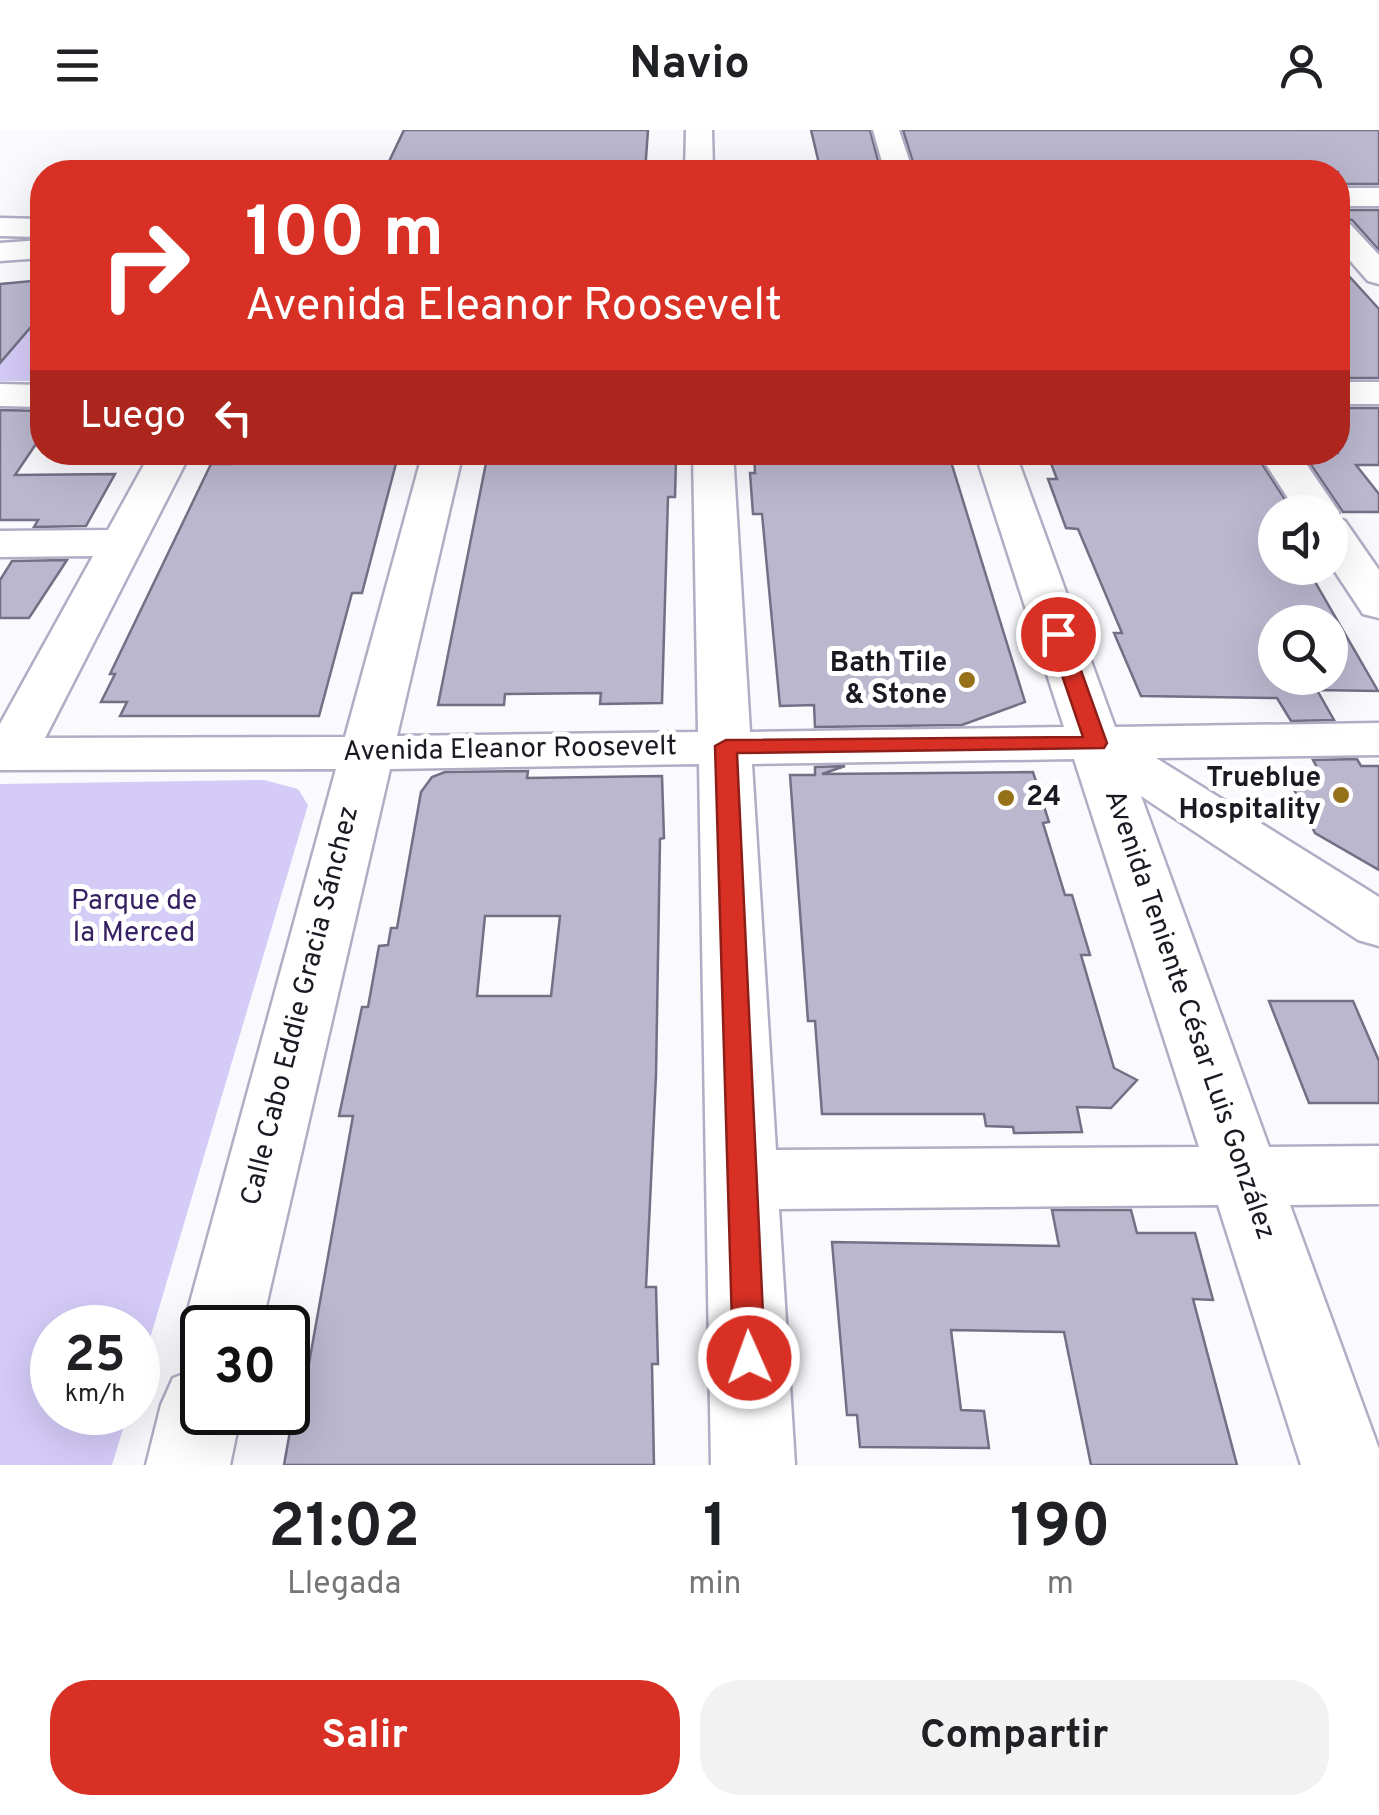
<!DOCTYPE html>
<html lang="es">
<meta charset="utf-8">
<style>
:root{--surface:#fff;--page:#f2f2f2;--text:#202124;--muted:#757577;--accent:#d93025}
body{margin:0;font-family:Overpass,sans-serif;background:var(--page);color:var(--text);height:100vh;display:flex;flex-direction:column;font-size:38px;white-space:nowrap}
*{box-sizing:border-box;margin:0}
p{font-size:32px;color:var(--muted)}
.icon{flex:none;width:55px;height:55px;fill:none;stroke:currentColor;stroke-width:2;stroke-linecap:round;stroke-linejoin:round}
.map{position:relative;height:1335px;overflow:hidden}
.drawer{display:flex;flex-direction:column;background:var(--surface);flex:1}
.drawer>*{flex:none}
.banner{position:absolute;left:30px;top:30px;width:1320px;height:305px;border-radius:40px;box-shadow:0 10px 40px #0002;background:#d93025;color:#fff;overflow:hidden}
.fabs{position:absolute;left:1258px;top:365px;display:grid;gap:20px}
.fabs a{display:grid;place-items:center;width:90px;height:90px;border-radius:50%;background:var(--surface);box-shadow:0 10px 40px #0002;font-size:50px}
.speed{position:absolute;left:30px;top:1175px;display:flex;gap:20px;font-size:50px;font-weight:700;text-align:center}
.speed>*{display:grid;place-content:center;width:130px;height:130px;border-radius:50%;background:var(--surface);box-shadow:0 10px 40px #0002;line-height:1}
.speed small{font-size:25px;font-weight:400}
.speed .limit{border:5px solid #111;border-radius:15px;background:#fff;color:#111}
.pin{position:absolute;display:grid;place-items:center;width:85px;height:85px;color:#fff;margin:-42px;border:5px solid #fff;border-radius:50%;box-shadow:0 2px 10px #0007}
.me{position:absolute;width:110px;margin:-55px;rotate:358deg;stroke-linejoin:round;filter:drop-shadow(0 0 8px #0008)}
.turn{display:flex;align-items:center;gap:35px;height:210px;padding:0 50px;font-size:45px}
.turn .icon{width:130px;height:130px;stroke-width:2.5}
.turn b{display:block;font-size:70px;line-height:85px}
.then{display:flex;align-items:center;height:95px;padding:0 50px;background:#0003;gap:20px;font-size:38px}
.eta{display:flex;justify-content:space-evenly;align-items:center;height:170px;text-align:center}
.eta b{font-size:60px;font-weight:700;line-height:70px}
.button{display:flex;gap:20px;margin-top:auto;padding:20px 50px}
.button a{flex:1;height:115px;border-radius:40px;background:var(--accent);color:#fff;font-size:40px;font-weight:700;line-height:115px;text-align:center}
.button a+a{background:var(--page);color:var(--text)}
header{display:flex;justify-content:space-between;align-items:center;height:130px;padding:0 50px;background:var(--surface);font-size:45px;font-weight:700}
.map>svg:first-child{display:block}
.green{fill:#d4cbf7}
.building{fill:#bbb7cf;stroke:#736f85;stroke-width:2.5;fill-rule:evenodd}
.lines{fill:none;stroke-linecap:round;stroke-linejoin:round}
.minor-casing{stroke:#b2adc5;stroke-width:5}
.major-casing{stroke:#b2adc5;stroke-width:5}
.highway-casing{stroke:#b2adc5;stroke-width:5}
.minor{fill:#fff;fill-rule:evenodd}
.major{fill:#fff;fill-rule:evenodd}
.highway{fill:#fff;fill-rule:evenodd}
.route{fill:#d93025;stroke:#8d1f18;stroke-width:2.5}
.poi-dot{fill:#95711a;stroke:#fff;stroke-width:4}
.labels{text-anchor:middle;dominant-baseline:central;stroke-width:10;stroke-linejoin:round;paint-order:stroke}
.poi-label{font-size:28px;font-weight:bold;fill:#1b1922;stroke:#fff;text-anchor:end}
.street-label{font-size:28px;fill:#1b1922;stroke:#fff}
.park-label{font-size:28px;fill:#372163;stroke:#fff}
</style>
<header><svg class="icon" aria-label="menu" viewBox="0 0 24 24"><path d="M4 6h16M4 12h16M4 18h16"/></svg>Navio<svg class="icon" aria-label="person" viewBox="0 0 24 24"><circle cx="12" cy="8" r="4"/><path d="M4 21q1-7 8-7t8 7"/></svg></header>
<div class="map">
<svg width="1379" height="1335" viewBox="0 0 1379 1335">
<rect width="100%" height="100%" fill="#faf9fe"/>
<g class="green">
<polygon points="42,185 42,251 0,251 0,235"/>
<polygon points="264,650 298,659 308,675 138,1249 138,1198 52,1198 52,1282 128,1283 112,1335 0,1335 0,654"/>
</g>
<g class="building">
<polygon points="404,0 648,0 645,42 384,42"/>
<polygon points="811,0 870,0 881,42 821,42"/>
<polygon points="903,0 1379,0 1379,54 1338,54 1338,42 916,42"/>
<polygon points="1338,80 1379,80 1379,120 1352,90 1338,87"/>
<polygon points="1338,134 1379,179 1379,248 1338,248"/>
<polygon points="42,150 42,184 0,233 0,154"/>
<polygon points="1338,278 1379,278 1379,335 1356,335 1379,364 1379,382 1343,382 1303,323 1338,323"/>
<polygon points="0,280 42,281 42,305 15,345 115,344 86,396 34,397 38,390 0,390"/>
<polygon points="235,322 399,322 362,463 352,463 319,586 120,586 127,572 101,572 115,544 110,544 211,334 230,334"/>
<polygon points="754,322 948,322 1025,572 962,595 815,597 814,575 780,576 762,384 753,384 750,343 755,343"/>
<path d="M1047 323H1255L1293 382H1274L1275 438H1307L1378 561 1317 560 1334 590 1291 591 1277 568 1141 566 1114 503H1122L1078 399 1066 398 1048 349H1057ZM1275 492H1330V548H1275Z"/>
<polygon points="676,328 675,367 668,367 662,573 600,574 601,563 505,564 504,575 438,575 486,333 501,333 502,329"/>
<polygon points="67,430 29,488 0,488 0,450 12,431"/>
<polygon points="1357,629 1361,636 1379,636 1379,740 1315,703 1286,643 1319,641 1313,630"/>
<polygon points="845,636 822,644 1033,642 1049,692 1043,693 1065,765 1072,765 1090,825 1081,825 1114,938 1137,950 1111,978 1077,977 1082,1002 1014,1003 1013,997 986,996 984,984 822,984 815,891 808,891 790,645 815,645 815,637"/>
<path d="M528 641 527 648 662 646 664 708 660 709 656 945 646 1157H656L658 1234H652L654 1335H284L296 1267H303L353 986H339L362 877H368L379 816 388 815 391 798H397L421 662 432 647 445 642ZM485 786H560L551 866H477Z"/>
<polygon points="1269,871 1353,871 1379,931 1379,973 1309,973"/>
<polygon points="1052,1080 1131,1080 1137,1103 1195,1103 1213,1170 1193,1169 1237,1335 1091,1335 1064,1202 951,1200 961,1280 984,1281 989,1318 860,1317 857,1285 847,1285 832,1112 1059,1116"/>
</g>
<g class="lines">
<g class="minor-casing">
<g id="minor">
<polygon points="686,0 712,0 713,42 685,42"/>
<polygon points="873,0 899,0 913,42 885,42"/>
<polygon points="1338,90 1349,93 1379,125 1379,154 1368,151 1338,117"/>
<rect x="1338" y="252" width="41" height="22"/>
<polygon points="0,254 42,255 42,277 0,276"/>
<path d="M151 322H191L45 608 345 607 423 322H463L397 606 698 602 693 322H733L750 602 1064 597 975 322H1015L1115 597 1379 593V625L1156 628 1379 767V816L1358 810 1141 666 1269 1017 1379 1016V1074L1290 1075 1379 1319V1335H1301L1218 1075 779 1079 795 1335H711L699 634 390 639 261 1198H202V1226L194 1223 183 1198 336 639 0 640V594L93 426 0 427V401L108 400ZM1074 629 1199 1017 776 1020 752 634Z"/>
<polygon points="1258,322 1298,322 1339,382 1335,388 1345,391 1379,440 1379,488 1363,484 1330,434 1330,382 1297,382"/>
<polygon points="202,1237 202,1282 241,1282 230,1335 146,1335 161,1275 173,1248"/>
</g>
</g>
<g class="major-casing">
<g id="major">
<rect x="1338" y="58" width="41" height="18"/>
<polygon points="42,110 42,128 0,131 0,113"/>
</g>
</g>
<g class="highway-casing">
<polygon id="highway" points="0,88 42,89 42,107 0,106"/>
</g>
<use href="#minor" class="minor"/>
<use href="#major" class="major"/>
<use href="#highway" class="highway"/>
</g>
<polygon class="route" points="1058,498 1068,504 1107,613 1104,618 737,623 765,1228 761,1238 749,1243 737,1238 733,1228 715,616 726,610 1083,607 1048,504"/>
<g class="poi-dot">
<circle cx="967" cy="550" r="10"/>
<circle cx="1341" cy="665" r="10"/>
<circle cx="1006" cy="668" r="10"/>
</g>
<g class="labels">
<g class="poi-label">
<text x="947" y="534">Bath Tile<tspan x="947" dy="32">&amp; Stone</tspan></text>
<text x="1321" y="649">Trueblue<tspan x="1321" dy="32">Hospitality</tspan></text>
<text x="1026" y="668" text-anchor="start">24</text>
</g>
<g class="street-label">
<text transform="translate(510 620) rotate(-1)">Avenida Eleanor Roosevelt</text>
<text transform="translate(301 876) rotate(-76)">Calle Cabo Eddie Gracia Sánchez</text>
<text transform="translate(1189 885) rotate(71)">Avenida Teniente César Luis González</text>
</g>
<g class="park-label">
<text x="134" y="772">Parque de<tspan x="134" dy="32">la Merced</tspan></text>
</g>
</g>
</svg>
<div class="fabs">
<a><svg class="icon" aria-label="sound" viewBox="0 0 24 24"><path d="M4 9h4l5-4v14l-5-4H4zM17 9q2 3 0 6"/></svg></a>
<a><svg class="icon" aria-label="search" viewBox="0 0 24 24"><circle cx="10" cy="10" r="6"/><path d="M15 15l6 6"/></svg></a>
</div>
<div class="speed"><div>25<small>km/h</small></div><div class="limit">30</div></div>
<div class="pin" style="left:1058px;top:504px;background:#d93025"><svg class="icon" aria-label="arrive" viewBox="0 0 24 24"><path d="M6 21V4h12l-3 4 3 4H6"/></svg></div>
<svg class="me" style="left:749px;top:1228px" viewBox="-20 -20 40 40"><circle r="17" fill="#d93025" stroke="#fff" stroke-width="3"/><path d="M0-11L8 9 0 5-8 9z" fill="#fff"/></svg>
<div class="banner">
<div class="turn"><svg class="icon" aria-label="right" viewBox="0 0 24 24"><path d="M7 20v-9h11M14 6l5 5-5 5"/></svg><div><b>100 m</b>Avenida Eleanor Roosevelt</div></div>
<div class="then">Luego<svg class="icon" aria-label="left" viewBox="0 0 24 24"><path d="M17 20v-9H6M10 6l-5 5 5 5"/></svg></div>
</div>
</div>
<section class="drawer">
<div class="eta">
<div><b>21:02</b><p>Llegada</p></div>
<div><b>1</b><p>min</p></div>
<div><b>190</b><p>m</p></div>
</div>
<div class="button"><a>Salir</a><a>Compartir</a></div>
</section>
